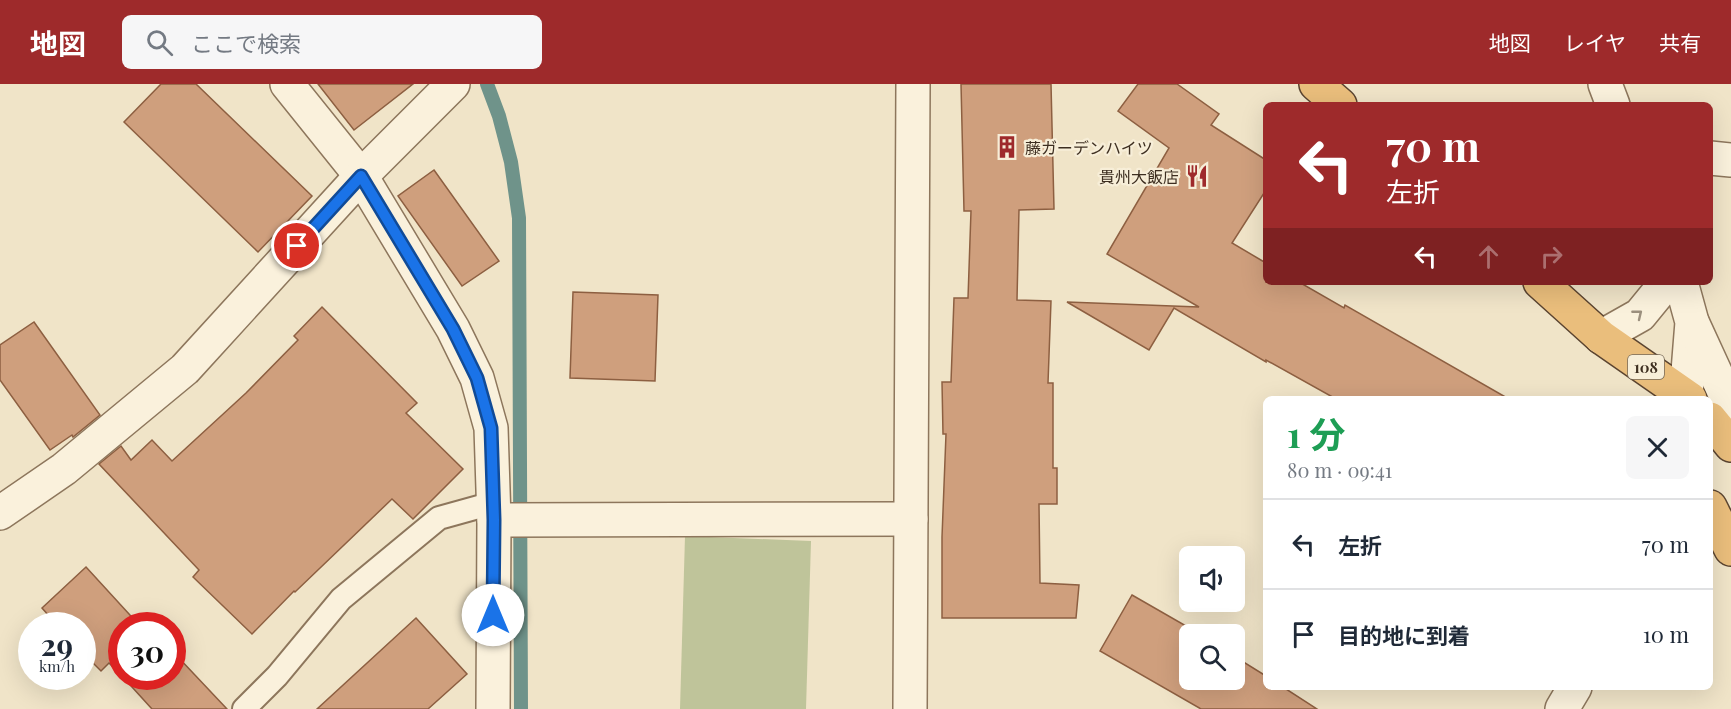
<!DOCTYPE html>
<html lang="ja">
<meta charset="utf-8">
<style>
:root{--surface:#fff;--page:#f6f6f7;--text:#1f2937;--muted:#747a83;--line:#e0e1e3;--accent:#9e2a2b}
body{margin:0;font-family:"Playfair Display","Noto Sans JP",serif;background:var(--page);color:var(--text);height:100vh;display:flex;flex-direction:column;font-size:22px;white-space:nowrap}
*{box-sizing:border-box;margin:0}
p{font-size:20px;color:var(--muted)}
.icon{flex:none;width:33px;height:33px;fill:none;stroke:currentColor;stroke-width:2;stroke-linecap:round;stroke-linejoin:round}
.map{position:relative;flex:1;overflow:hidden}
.details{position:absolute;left:1263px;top:312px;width:450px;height:294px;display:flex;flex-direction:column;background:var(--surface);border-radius:9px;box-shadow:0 6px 24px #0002}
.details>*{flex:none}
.guide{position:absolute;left:1263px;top:18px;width:450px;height:183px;border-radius:9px;box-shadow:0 6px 24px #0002;background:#9e2a2b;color:#fff;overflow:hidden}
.buttons{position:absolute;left:1179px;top:462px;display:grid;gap:12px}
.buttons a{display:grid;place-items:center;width:66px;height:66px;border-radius:9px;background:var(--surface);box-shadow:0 6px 24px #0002;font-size:30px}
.speed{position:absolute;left:18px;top:528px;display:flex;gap:12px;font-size:30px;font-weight:700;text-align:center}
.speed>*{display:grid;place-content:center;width:78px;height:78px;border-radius:50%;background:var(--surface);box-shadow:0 6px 24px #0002;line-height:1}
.speed small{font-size:15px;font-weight:400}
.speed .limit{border:9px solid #d22;background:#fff;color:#111}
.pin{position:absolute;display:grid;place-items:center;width:51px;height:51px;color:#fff;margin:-26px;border:3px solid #fff;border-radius:50%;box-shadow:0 2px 6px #0007}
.me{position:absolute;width:66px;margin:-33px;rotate:0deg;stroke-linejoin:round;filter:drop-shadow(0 0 4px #0008)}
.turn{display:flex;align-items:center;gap:21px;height:126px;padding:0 24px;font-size:27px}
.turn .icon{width:78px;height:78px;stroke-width:2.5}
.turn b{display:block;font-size:42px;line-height:51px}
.lanes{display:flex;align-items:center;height:57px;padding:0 24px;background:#0003;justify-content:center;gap:30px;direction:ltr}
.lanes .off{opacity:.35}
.round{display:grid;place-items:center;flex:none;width:63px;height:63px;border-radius:9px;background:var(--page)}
.headline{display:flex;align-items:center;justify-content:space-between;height:102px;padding:0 24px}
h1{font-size:36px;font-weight:700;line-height:45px;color:#1e9e55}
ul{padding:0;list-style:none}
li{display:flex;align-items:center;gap:18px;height:90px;padding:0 24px;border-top:2px solid var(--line)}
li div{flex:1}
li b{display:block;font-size:22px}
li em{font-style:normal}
header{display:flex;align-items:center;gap:36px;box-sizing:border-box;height:84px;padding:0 30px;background:var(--accent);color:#fff}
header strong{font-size:28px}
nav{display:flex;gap:33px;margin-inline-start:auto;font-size:21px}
.search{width:420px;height:54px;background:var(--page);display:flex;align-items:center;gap:15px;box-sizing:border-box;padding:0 21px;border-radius:9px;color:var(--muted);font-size:22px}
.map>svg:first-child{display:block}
.cemetery{fill:#bfc49a}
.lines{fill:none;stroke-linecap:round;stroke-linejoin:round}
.stream{stroke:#6f938a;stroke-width:14}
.building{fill:#cf9f7d;stroke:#8d5f41;stroke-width:1.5}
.service-casing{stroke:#8d765c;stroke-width:26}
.minor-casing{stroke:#8d765c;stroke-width:36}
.trunk-casing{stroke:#5b4430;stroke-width:36}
.service{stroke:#faf1dc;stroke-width:22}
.minor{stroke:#faf1dc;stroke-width:33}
.trunk{stroke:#eabe7c;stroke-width:33}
.oneway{stroke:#9c907e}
.route-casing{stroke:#114b97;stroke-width:15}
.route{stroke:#1a73e8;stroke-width:10}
.labels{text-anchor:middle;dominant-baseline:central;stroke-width:4.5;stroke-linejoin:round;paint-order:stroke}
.shield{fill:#f7eed8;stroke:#756857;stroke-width:1.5}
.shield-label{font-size:15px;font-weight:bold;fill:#3d2e20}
.poi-label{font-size:16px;fill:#3d2e20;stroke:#f7eed8;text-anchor:start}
</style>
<header>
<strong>地図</strong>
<div class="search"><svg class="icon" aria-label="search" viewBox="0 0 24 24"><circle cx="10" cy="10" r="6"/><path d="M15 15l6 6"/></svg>ここで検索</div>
<nav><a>地図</a><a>レイヤ</a><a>共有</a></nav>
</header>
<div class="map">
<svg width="1731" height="625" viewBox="0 0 1731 625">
<rect width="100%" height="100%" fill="#f0e4c8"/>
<polygon class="cemetery" points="685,452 811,457 806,625 680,625"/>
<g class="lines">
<polyline class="stream" points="487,0 499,32 511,78 519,134 521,625"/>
</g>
<g class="building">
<polygon points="161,0 196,0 312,112 258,168 124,38"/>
<polygon points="318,0 413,0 354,46"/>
<polygon points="961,0 1051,0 1054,125 1019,126 1017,216 1051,217 1048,299 1053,299 1053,384 1057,384 1057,420 1039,420 1040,499 1079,501 1076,534 942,534 942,453 946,350 943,350 942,298 951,298 954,214 968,214 971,127 964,127"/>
<polygon points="1138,0 1177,0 1219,30 1211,41 1266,76 1266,106 1232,159 1266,179 1266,198 1299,198 1344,224 1345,221 1509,315 1336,315 1266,276 1266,278 1174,224 1149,266 1067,218 1199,223 1107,170 1169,64 1118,27"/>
<polygon points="434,86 499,177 462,202 398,112"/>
<polygon points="573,208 658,211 655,297 570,294"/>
<polygon points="322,223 417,319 406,329 463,385 413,435 392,415 295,508 294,507 252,550 193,493 199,486 99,380 121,362 131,376 152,356 172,377 246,309 298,256 294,252"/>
<polygon points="34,238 100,331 73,353 72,351 50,366 0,296 0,261"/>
<polygon points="86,483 140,542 122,542 122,592 109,579 101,587 82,568 82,542 58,542 42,524"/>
<polygon points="1132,511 1200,550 1190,550 1190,596 1234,596 1234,572 1266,592 1266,603 1283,603 1317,625 1201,625 1100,567"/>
<polygon points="416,534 467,590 428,625 317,625"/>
<polygon points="177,572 227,625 152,625 122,592 172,592 172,576"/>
</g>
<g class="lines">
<g class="service-casing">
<polyline id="service" points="244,625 277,592 341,515 439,434 493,419"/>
</g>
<g class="minor-casing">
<g id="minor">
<polyline points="287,0 361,92 453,245 477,294 491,344 494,436 493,625"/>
<polyline points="1605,0 1613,21"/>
<polyline points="1710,74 1731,76"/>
<polyline points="1681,198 1692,238 1686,312 1684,315"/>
<polyline points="1693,240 1731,323"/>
<polyline points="1601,253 1640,231 1667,198"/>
<polyline points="0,429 64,385 185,285 361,92 453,0"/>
<polyline points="494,436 911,435"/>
<polyline points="910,625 913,0"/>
<polyline points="1562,625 1575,603"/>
</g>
</g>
<g class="trunk-casing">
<g id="trunk">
<polyline points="1316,0 1340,21"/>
<polyline points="1540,198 1601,253 1690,315"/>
<polyline points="1710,335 1731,361"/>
<polyline points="1710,423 1731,465"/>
</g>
</g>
<use href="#service" class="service"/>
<use href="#minor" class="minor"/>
<use href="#trunk" class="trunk"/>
</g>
<defs><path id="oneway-chevron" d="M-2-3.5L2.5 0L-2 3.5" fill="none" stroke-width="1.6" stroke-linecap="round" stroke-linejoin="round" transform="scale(1.5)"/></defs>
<use class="oneway" href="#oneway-chevron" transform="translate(1638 230) rotate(-39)"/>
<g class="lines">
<g class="route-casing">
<polyline id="route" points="297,162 361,92 453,245 477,294 491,344 494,436 493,531"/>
</g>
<use href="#route" class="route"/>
</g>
<defs>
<g id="building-bare" transform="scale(1.8)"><path d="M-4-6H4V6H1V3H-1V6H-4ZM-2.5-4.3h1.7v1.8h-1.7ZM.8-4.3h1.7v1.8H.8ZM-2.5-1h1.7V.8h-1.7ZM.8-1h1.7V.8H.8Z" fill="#9e2a2b" stroke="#f7eed8" stroke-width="2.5" paint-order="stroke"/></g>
<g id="restaurant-bare" transform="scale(1.8)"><path d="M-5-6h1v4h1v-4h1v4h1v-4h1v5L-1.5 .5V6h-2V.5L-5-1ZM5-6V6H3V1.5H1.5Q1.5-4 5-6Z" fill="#9e2a2b" stroke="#f7eed8" stroke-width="2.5" paint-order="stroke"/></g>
</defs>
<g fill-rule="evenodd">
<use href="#building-bare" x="1007" y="63"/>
<use href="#restaurant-bare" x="1197" y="92"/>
</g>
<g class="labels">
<rect class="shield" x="1628" y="271" width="36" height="24" rx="4.5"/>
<g class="shield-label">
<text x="1646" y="283">108</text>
</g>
<g class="poi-label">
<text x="1025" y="63">藤ガーデンハイツ</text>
<text x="1179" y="92" text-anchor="end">貴州大飯店</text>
</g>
</g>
</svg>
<div class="buttons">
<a><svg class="icon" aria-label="sound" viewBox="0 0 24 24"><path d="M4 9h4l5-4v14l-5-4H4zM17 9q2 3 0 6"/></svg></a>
<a><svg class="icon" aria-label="search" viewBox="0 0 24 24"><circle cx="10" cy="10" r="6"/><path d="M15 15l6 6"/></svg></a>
</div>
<div class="speed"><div>29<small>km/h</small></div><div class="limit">30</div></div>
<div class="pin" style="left:297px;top:162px;background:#d93025"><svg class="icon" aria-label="arrive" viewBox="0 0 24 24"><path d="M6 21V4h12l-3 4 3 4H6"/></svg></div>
<svg class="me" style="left:493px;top:531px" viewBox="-20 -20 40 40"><circle r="19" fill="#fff"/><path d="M0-13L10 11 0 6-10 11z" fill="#1a73e8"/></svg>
<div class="guide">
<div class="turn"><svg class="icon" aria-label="left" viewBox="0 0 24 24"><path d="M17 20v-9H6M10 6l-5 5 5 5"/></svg><div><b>70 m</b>左折</div></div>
<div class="lanes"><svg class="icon" aria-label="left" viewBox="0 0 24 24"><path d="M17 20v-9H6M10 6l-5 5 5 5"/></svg><svg class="icon off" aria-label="ahead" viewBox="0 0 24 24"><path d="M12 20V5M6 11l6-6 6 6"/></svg><svg class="icon off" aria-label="right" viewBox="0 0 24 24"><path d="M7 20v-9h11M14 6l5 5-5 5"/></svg></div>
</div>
<section class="details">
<div class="headline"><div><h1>1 分</h1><p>80 m · 09:41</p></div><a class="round"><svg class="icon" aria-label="close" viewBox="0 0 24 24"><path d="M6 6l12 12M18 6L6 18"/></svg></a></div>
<ul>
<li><svg class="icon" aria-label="left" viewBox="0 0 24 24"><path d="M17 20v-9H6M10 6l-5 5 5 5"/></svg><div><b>左折</b></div><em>70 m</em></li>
<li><svg class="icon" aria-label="arrive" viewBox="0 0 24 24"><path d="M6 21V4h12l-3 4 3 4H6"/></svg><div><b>目的地に到着</b></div><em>10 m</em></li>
</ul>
</section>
</div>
